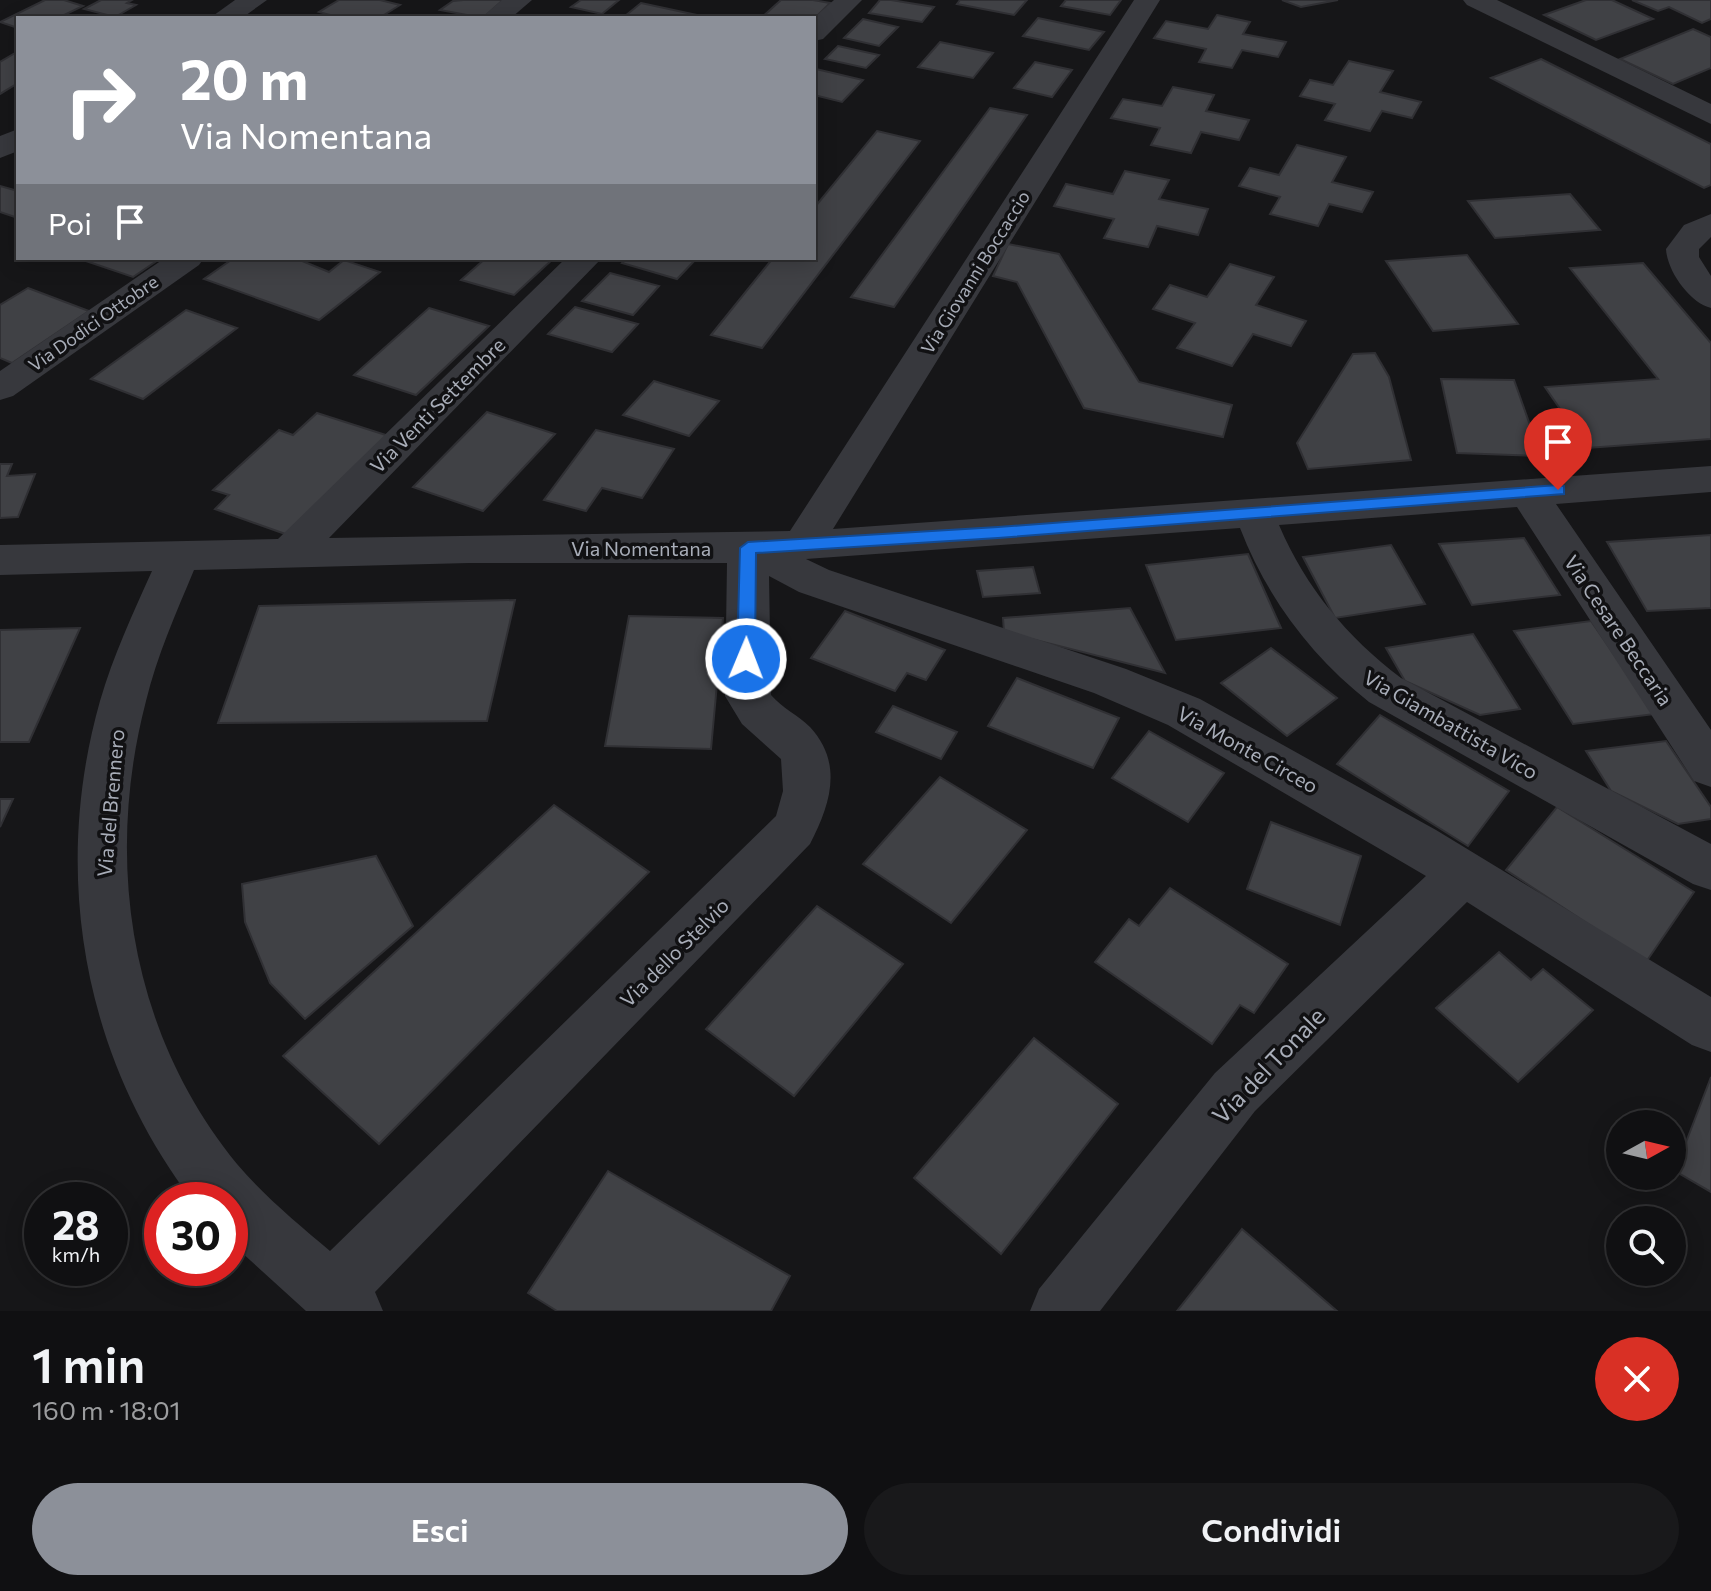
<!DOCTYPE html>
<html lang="it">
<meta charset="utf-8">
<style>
:root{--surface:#101012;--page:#19191b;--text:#f1f3f6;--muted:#9c9d9f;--line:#303032;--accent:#8c9099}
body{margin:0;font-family:Commissioner,sans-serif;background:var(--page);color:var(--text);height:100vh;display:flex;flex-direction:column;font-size:30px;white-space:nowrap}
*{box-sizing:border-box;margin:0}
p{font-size:26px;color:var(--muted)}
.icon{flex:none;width:44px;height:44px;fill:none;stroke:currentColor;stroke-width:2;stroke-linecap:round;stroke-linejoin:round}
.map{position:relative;height:1311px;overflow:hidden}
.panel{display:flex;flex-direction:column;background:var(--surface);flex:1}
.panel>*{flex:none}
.guide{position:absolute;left:16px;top:16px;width:800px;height:244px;border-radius:0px;box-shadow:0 4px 20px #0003,0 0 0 2px var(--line);background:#8c9099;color:#fff;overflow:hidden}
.needle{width:52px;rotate:82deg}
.fabs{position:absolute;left:1606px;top:1110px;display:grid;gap:16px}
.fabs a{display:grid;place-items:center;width:80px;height:80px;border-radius:50%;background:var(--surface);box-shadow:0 4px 20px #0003,0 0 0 2px var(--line);font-size:40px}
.speed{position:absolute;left:24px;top:1182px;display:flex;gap:16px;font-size:40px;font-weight:700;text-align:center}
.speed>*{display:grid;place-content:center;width:104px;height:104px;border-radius:50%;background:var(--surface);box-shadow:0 4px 20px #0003,0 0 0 2px var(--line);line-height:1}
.speed small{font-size:20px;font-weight:400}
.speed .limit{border:12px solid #d22;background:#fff;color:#111}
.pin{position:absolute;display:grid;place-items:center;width:68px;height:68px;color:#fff;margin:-82px -34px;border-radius:50% 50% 50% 0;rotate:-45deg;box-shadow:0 0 8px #0007}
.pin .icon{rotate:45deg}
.me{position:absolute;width:88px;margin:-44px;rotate:1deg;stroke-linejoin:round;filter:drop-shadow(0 0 6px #0008)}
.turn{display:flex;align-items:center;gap:28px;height:168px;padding:0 32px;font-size:36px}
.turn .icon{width:104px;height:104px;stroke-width:2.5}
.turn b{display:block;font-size:56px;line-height:68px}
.then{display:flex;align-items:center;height:76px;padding:0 32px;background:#0003;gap:16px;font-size:30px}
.round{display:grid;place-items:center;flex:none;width:84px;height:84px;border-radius:42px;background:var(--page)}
.summary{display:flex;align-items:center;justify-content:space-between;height:136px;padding:0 32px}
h1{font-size:48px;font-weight:600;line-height:60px}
.primary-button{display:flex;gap:16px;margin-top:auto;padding:16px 32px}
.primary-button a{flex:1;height:92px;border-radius:48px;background:var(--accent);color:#fff;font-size:32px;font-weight:600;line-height:92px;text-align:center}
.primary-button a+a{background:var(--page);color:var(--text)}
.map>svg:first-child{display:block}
.building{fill:#404145;stroke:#303034;stroke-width:2}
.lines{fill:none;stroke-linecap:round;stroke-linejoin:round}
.minor{fill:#37383d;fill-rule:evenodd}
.route{fill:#1a73e8;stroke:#114b97;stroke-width:2}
.labels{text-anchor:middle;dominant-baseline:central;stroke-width:7;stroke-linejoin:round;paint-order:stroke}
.far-street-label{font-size:18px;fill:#a8adb8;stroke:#111113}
.street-label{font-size:20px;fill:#a8adb8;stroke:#111113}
.near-street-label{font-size:24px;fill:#a8adb8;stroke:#111113}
</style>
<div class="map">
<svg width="1711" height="1311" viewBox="0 0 1711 1311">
<rect width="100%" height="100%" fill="#161618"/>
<g class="building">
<polygon points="45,0 64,0 83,6 58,18 18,18 18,28 0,22"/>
<polygon points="101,0 132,0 127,3 136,5 115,17 84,9"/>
<polygon points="339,0 380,0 400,5 379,18 341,18 319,12"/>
<polygon points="463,0 503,0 483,18 440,10 453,1"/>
<polygon points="581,0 619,0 602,14 571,7"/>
<polygon points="781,0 813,0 830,3 814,19 761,18"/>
<polygon points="880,0 891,0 934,7 922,22 869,13"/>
<polygon points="960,0 1027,0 1014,15 957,4"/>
<polygon points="1066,0 1121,0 1110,15 1061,6"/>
<polygon points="1282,0 1338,0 1301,7"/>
<polygon points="1586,0 1612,0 1653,19 1596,40 1544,15"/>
<polygon points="1632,0 1711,0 1711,19 1702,23 1669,7 1658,11"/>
<polygon points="641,3 711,18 625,16"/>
<polygon points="1217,15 1250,22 1243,34 1286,42 1278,57 1242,50 1232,68 1199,62 1206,49 1154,38 1166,21 1208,29"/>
<polygon points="1038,18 1104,32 1089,50 1023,36"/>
<polygon points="863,19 898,27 879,46 844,38"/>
<polygon points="1693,29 1711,37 1711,68 1673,84 1620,59"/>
<polygon points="940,42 993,53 973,78 918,67"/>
<polygon points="838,46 879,55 866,68 825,59"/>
<polygon points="15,53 18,54 18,83 0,94 0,62"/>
<polygon points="1541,59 1711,144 1711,185 1704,188 1491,78"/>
<polygon points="1349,61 1393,71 1380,92 1421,102 1412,118 1382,111 1370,131 1325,120 1335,104 1300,96 1310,80 1333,85"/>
<polygon points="1035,62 1072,70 1052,97 1014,88"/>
<polygon points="816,69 863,80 842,102 814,95"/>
<polygon points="1173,87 1214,95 1206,111 1249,120 1239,140 1201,132 1191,153 1151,145 1160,128 1111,118 1123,99 1162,106"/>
<polygon points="990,108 1027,115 894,307 851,297"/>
<polygon points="877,131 920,141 762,348 711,335 773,258 814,258 814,208"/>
<polygon points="1297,145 1346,157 1332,182 1373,192 1362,212 1329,204 1318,226 1270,214 1280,197 1239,186 1250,168 1279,175"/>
<polygon points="1125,171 1169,180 1159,199 1208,209 1198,235 1157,226 1148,247 1104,238 1114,219 1054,206 1066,184 1113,194"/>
<polygon points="0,186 18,191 18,218 0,212"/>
<polygon points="1570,194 1600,230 1495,238 1468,201"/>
<polygon points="1008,244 1059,254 1139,382 1232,405 1223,437 1084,408 1017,282 993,276"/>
<polygon points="1467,255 1518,324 1433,331 1386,261"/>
<polygon points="77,258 161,258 133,277"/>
<polygon points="234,258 295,258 329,272 344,260 380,272 319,320 204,279"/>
<polygon points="486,258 554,258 514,295 461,280"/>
<polygon points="627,258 697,258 677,279 622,263"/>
<polygon points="1643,263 1711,343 1711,439 1587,448 1545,387 1658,379 1570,268"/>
<polygon points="1230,264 1274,277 1256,305 1306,321 1291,346 1253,334 1232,366 1177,348 1195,323 1153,309 1170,285 1207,297"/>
<polygon points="610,273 659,286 633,315 582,301"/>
<polygon points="28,288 89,311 12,363 0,358 0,305"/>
<polygon points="575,307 638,324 612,352 548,334"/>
<polygon points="429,308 489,326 416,395 354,375"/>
<polygon points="186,310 237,328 143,399 91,379"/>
<polygon points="1375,353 1389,377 1411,460 1308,469 1297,443 1353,354"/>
<polygon points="1441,379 1514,380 1541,456 1457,453"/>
<polygon points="654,381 719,401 689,436 623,415"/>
<polygon points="487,412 555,434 483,511 413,487"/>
<polygon points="317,413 392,437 291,536 215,509 229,495 213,490 279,430 293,435"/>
<polygon points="596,430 674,449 642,498 602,488 586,511 544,500"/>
<polygon points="0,464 12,464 7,476 35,474 18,517 0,518"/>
<polygon points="1711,535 1711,608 1647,611 1607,542"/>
<polygon points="1524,538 1560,595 1472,605 1439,544"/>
<polygon points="1391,545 1425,604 1335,618 1303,557"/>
<polygon points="1248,554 1281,628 1176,640 1146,565"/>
<polygon points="1033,567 1040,593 983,597 977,571"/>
<polygon points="515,600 487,721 218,723 259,606"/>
<polygon points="1130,608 1165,673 1004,632 1003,618"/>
<polygon points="845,611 945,650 926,680 907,673 895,691 811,658"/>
<polygon points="629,616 723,618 711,749 605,746"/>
<polygon points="1591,621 1655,714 1573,724 1514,631"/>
<polygon points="80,628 29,742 0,742 0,630"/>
<polygon points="1473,634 1520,709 1480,715 1405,681 1386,648"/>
<polygon points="1271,648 1337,698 1287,736 1221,683"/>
<polygon points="1017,678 1119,718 1093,768 988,726"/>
<polygon points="893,706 957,732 941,759 876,732"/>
<polygon points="1380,715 1509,791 1468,846 1337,764"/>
<polygon points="1149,731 1224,773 1188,822 1112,778"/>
<polygon points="1666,741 1711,807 1711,819 1678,824 1611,791 1586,751"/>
<polygon points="940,777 1027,830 951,923 863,864"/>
<polygon points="0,799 13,799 0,827"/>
<polygon points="554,805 649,872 379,1144 283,1056"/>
<polygon points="1557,807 1694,892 1646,962 1506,870"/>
<polygon points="1271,822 1361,856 1340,925 1247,889"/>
<polygon points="376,856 413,926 305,1019 270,983 245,922 242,884"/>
<polygon points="1170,888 1288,964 1254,1013 1240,1005 1212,1044 1095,962 1129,919 1139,926"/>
<polygon points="817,906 903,964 794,1096 706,1029"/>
<polygon points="1499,952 1531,980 1543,969 1593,1010 1518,1082 1436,1008"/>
<polygon points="1034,1038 1118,1104 1001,1254 914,1178"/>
<polygon points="1711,1077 1711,1192 1675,1171"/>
<polygon points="608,1171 790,1276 771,1311 557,1311 528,1293"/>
<polygon points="1242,1229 1337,1311 1177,1311"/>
</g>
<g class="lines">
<g class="minor">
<polygon points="235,0 267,0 242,18 210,18"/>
<polygon points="502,0 532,0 511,18 481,18"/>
<polygon points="834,0 862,0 823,39 814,41 814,18"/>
<path d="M1134 0H1160L833 529 1711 466V492L1556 504 1711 730V787L1694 781 1517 507 1279 525C1306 588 1347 637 1401 678L1711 844V890L1693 884 1369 702C1311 656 1267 598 1240 528L806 559 829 570 1126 669 1200 699 1436 830 1711 997V1052L1692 1045 1467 902 1255 1111 1100 1311H1030L1039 1289 1215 1073 1426 876 1168 725 1094 693 799 592 769 576 771 695C782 708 798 715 810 727 844 764 830 805 810 844L375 1292 383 1311H306L230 1242V1200H192C83 1057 51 873 100 701 113 656 133 613 152 571L0 575V545L278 539 566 258H602L329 538 790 531ZM469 563H727L725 696 742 724 781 759 783 791 776 816 330 1251C298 1224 264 1196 237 1164 130 1033 104 862 146 701 157 656 176 613 194 570Z"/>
<polygon points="1463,0 1497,0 1711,104 1711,124 1467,5"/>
<polygon points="18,129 18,151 0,158 0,136"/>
<path d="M1711 214V237L1699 249V257L1711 276V308C1690 303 1667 271 1666 249L1684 225Z"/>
<polygon points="165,258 204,258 199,265 13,396 0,400 0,371"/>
</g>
</g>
<polygon class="route" points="1558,485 1564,486 1564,494 998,538 756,553 755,659 746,666 737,659 740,548 748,542 998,527"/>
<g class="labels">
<g class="far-street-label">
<text transform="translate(975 272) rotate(-58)">Via Giovanni Boccaccio</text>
<text transform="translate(93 323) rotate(-35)">Via Dodici Ottobre</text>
</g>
<g class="street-label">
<text transform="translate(437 405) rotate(-45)">Via Venti Settembre</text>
<text x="641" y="548">Via Nomentana</text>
<text transform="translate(1619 630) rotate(56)">Via Cesare Beccaria</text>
<text transform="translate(1451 724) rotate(30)">Via Giambattista Vico</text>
<text transform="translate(1248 749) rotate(29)">Via Monte Circeo</text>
<text transform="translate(110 803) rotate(-85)">Via del Brennero</text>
<text transform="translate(674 952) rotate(-45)">Via dello Stelvio</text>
</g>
<g class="near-street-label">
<text transform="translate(1268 1065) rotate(-46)">Via del Tonale</text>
</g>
</g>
</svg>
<div class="fabs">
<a><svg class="needle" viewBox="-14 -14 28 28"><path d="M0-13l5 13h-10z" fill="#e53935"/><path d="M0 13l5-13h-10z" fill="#9c9d9f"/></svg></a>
<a><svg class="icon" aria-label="search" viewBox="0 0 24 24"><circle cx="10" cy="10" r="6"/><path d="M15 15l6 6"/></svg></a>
</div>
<div class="speed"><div>28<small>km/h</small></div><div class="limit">30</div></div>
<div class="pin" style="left:1558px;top:490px;background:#d93025"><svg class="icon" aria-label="arrive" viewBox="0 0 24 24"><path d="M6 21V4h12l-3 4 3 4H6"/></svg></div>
<svg class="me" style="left:746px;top:659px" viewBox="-20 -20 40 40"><circle r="17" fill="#1a73e8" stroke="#fff" stroke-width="3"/><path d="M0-11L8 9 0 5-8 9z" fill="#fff"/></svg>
<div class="guide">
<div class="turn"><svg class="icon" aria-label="right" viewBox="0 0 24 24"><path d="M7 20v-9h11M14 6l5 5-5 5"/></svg><div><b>20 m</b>Via Nomentana</div></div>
<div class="then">Poi<svg class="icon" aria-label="arrive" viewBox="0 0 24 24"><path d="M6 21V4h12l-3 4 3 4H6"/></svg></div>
</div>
</div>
<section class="panel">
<div class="summary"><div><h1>1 min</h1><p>160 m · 18:01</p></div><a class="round" style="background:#d93025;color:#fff"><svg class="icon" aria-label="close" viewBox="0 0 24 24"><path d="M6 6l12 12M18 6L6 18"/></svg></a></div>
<div class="primary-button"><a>Esci</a><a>Condividi</a></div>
</section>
